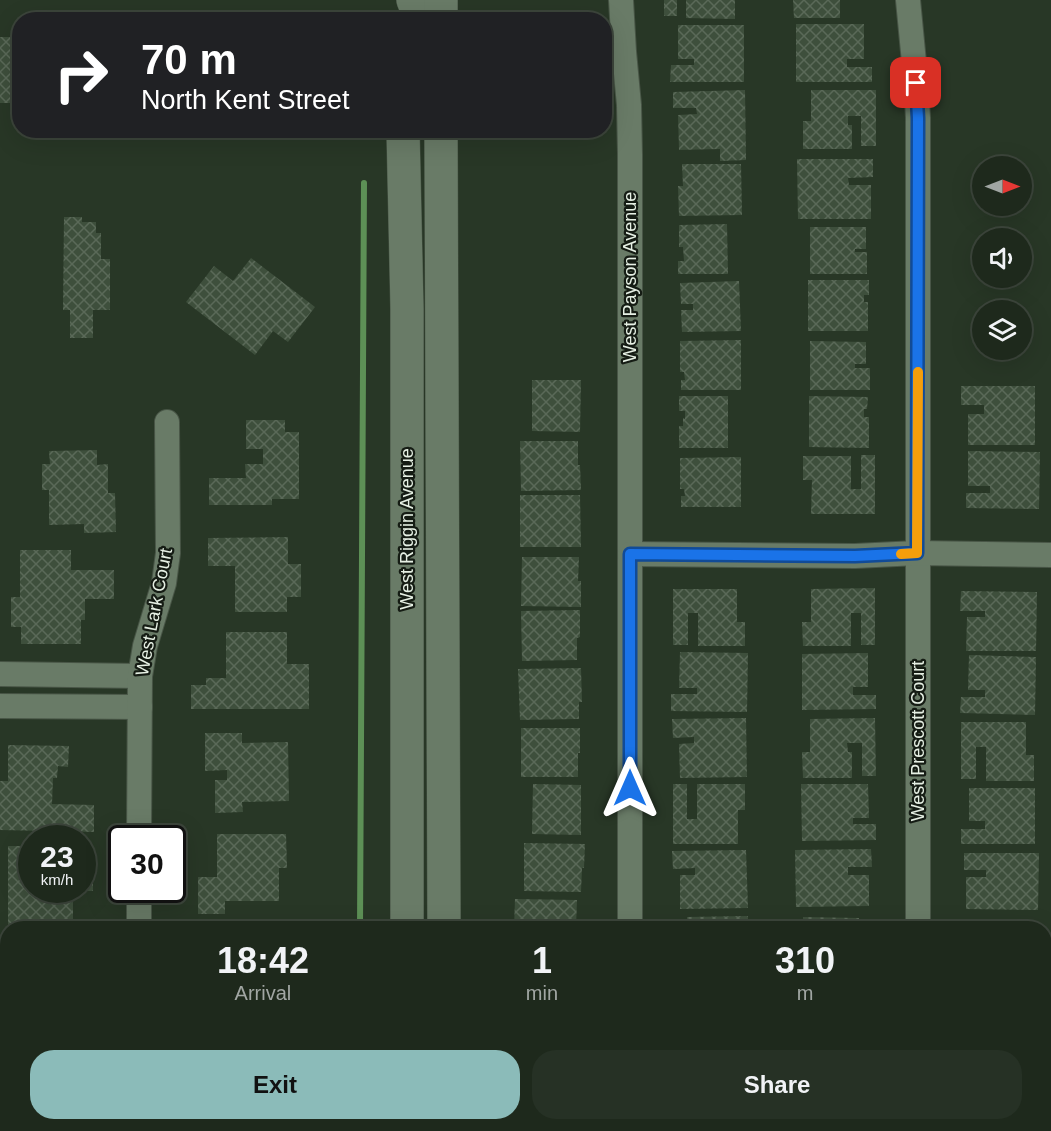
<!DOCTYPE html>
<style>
:root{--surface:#1e291c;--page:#263125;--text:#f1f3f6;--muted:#a1a6a3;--line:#3c453b;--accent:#8bbbb9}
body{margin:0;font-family:Helvetica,sans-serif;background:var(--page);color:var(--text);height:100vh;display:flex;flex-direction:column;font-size:22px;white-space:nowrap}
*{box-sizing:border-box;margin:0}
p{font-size:20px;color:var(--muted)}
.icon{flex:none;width:33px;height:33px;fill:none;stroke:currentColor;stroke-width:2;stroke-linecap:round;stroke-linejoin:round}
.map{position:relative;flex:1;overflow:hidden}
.side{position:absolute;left:0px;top:921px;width:1052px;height:210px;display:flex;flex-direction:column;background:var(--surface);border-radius:24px 24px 0 0;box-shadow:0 6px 24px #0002,0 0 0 2px var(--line)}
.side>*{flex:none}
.banner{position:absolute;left:12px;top:12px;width:600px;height:126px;border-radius:24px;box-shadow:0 6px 24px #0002,0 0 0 2px var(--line);background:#202124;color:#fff;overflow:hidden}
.needle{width:39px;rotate:90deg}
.fabs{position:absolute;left:972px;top:156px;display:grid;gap:12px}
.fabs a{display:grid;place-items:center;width:60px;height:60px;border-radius:50%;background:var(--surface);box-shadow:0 6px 24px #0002,0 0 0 2px var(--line);font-size:30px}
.speed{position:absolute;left:18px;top:825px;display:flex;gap:12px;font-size:30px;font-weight:700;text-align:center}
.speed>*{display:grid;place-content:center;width:78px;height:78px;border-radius:50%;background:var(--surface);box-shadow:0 6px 24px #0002,0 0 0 2px var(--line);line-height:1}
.speed small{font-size:15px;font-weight:400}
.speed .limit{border:3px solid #111;border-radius:9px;background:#fff;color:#111}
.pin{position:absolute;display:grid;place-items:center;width:51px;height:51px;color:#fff;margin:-26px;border-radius:12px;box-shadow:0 3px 9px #0006}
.me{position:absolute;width:66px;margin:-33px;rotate:0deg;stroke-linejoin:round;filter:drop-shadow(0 0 4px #0008)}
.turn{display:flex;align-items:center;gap:21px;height:126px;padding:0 30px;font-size:27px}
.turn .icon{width:78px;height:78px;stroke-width:2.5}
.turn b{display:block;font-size:42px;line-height:51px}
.eta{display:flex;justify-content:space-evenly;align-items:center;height:102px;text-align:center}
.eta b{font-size:36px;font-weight:700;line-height:42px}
.action{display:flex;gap:12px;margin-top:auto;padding:12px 30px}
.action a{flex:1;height:69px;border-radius:24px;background:var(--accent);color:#111;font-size:24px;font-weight:700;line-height:69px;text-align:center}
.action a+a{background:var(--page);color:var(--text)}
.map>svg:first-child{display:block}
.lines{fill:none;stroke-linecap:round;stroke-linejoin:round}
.stream{stroke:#5d9056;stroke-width:6}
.building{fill:url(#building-cross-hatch)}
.street-casing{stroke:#485546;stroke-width:26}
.secondary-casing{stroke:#485546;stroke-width:34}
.street{stroke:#697b67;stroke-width:24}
.secondary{stroke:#697b67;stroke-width:33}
.route-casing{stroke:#114b97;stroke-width:15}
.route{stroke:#1a73e8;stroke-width:10}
.slow{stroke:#f59e0b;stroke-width:10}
.labels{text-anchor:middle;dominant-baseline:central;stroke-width:4.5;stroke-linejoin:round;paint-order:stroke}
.street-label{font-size:18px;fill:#e6f0e4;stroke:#151c14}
</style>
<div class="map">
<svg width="1051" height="1131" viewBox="0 0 1051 1131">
<defs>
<pattern id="building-cross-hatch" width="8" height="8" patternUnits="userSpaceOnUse" patternTransform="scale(1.5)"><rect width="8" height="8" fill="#3e4f3c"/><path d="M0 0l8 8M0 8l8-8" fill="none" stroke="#5a6958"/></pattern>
</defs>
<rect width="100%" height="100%" fill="#283726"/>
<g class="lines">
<g class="stream">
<polyline points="360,928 364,183"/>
<polyline points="359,1131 359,1124"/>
</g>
</g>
<g class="building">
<rect x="664" y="0" width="13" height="16"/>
<polygon points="686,0 735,0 735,19 686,18"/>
<polygon points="793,0 840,0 840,18 794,18"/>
<polygon points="796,24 864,24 864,59 847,59 847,67 872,67 872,82 796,82"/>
<polygon points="678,25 744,25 744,82 670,82 671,65 694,65 694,59 678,59"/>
<rect x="0" y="37" width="20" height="66"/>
<polygon points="745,90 746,160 720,161 720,149 679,150 678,115 697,114 696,108 673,108 673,92"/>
<polygon points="811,90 876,90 876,146 861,146 861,116 848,116 848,125 852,125 852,149 803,149 803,121 811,121"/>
<polygon points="797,159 873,159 873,177 848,178 849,185 871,185 871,219 798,219"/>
<polygon points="682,164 741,164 742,215 679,216 678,186 683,186"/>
<polygon points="64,217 82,217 82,222 96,222 96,233 101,233 101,259 110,259 110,310 93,310 93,338 70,338 70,310 63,310"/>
<polygon points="727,224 728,274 678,274 678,261 684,261 683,247 679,247 679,225"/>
<polygon points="810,227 866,227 866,249 855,249 855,252 867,252 867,274 810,274"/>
<polygon points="251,258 315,307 288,342 273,331 255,355 186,302 214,266 233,281"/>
<polygon points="808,280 869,280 869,295 864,295 864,302 868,302 868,331 808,331"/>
<polygon points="739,281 741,331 682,332 681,310 693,310 693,304 681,304 680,283"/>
<polygon points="741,340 741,390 681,390 681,380 685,380 684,372 680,372 680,341"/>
<polygon points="810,341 866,342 866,364 855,364 855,368 870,368 870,390 810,390"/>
<polygon points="532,380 581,380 580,432 532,431"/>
<polygon points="961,386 1035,386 1035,445 968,445 968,414 984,414 984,405 961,405"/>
<polygon points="679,396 728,396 728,448 679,448 679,426 683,426 683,418 685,419 685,411 679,411"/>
<polygon points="809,396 868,397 867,409 864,409 864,417 869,417 869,448 809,447"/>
<polygon points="246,420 285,420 285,432 299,432 299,499 272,499 272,505 209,505 209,478 246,478 245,464 263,464 263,449 246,449"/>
<polygon points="520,441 578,441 578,465 580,465 581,490 521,491"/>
<polygon points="97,450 97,465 108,464 108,493 115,493 116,532 84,533 84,524 49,525 49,490 42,490 42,464 50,464 49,451"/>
<polygon points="968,451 1040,452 1039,509 966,508 966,493 990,493 990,486 968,486"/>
<polygon points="861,455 875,455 875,514 811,514 812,480 803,480 803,456 851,456 851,489 861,489"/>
<polygon points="741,457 741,507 681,507 681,496 685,496 684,489 680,489 680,458"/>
<polygon points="520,495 580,495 581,547 520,547"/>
<polygon points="288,537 288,564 301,564 301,597 287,597 287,612 235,612 235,566 208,566 208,538"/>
<polygon points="20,550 71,550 71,570 114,570 114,599 85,599 85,620 81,620 81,644 21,644 21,627 11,627 11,597 20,597"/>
<polygon points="522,557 579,557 578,581 581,581 581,607 521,606"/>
<polygon points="875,588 875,645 861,645 861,613 851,613 851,646 803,646 802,622 811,622 811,589"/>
<polygon points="673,589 737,589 737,622 745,622 745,646 698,646 698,613 688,613 688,645 673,645"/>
<polygon points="961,591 1037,592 1036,651 966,651 967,617 985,617 985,611 960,611"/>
<polygon points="580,610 580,637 577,638 577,660 522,661 521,611"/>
<polygon points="226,632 287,632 287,664 309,664 309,709 191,709 191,685 206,685 206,678 226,678"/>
<polygon points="680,652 748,653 747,712 671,711 671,694 697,694 697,688 679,688"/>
<polygon points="868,653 868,687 853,687 853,695 876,695 876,709 802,710 802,654"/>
<polygon points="969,655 1036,657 1035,715 960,713 961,697 985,697 985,690 968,690"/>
<polygon points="581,668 582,702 579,702 579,719 520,720 518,669"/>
<polygon points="746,718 747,777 680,778 679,744 694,743 694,737 673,738 672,719"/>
<polygon points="875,718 876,776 862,776 862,743 847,743 848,752 852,752 852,778 803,778 802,752 810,752 810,719"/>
<polygon points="961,722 1026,722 1026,755 1034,755 1034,781 986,781 986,747 976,747 976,779 961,779"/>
<polygon points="521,728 580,728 580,753 578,753 578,777 521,777"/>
<polygon points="205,733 242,733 242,743 288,742 289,801 242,802 243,812 215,813 215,780 227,780 227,770 205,771"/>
<polygon points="8,745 69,746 68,767 58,766 57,778 53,778 52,804 94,805 94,832 0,830 0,781 8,781"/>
<polygon points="533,784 581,785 581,835 532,834"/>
<polygon points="673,784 687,784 687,819 697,819 697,784 745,784 745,810 738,810 738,844 673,844"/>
<polygon points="801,784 868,784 869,818 853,818 853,824 876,824 876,840 802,841"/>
<polygon points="969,788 1035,788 1035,844 961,844 961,829 985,829 985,821 969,821"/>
<polygon points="217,834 286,834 287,868 279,868 279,901 225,901 225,914 198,914 198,877 217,877"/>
<polygon points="524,843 585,844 584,868 582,868 581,892 524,891"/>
<polygon points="8,846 32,846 32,890 73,890 73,928 8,928"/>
<rect x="82" y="846" width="11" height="45"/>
<polygon points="871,849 872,867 848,867 848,875 869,875 869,906 796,907 795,850"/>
<polygon points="746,850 748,908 680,909 680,875 695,875 695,868 673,869 672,851"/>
<polygon points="964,853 1039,853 1038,910 966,909 966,877 986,877 986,870 964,870"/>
<polygon points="515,899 577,900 576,928 514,928"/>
<polygon points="748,916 748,928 687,928 687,917"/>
<polygon points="803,917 859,918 859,928 803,928"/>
<rect x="979" y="920" width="47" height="8"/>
<rect x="2" y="953" width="6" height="77"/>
<rect x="13" y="1124" width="63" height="7"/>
<rect x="201" y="1124" width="91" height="7"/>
</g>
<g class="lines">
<g class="street-casing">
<g id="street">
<polyline points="621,0 624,52 629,105 630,155 630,928"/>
<polyline points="908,0 916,83 918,118 918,928"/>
<polyline points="630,554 855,556 917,553 1051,555"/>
<polyline points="0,674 140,676"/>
<polyline points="0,706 140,707"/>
<polyline points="139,838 140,676 145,646 164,583 168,553 167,422"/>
<polyline points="139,928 139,890"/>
<polyline points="138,1131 138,1124"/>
</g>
</g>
<g class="secondary-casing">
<g id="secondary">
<polyline points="413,0 421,20"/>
<polyline points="441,0 441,20"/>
<polyline points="403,130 407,309 407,928"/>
<polyline points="441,130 444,928"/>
<polyline points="444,1124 444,1131"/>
<polyline points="406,1131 406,1124"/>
</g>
</g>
<use href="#street" class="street"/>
<use href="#secondary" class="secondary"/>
</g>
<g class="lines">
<g class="route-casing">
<polyline id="route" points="630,788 630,554 855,556 917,553 918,118 916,83"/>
</g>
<use href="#route" class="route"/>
<polyline class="slow" points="901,554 917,553 918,372"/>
</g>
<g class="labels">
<g class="street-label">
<text transform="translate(630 277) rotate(-90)">West Payson Avenue</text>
<text transform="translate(407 529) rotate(-90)">West Riggin Avenue</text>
<text transform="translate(154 612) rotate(-79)">West Lark Court</text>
<text transform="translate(918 741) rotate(-90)">West Prescott Court</text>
</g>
</g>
</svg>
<div class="fabs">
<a><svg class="needle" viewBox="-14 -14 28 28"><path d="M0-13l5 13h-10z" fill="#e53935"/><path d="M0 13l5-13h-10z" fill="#a1a6a3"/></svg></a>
<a><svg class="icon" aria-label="sound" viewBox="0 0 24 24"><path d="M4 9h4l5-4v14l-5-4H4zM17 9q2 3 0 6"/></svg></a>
<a><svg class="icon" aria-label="layers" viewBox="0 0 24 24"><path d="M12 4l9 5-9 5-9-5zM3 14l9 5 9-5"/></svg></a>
</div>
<div class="speed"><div>23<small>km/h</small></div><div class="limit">30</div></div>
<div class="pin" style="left:916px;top:83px;background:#d93025"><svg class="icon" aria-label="arrive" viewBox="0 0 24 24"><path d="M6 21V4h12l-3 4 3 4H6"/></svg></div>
<svg class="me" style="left:630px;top:788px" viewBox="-20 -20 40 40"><path d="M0-17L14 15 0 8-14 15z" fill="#1a73e8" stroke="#fff" stroke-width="4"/></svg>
<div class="banner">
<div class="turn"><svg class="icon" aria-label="right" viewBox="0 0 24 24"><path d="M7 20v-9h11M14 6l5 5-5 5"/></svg><div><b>70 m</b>North Kent Street</div></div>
</div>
<section class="side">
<div class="eta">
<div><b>18:42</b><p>Arrival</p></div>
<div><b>1</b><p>min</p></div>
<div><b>310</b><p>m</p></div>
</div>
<div class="action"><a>Exit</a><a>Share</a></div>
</section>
</div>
